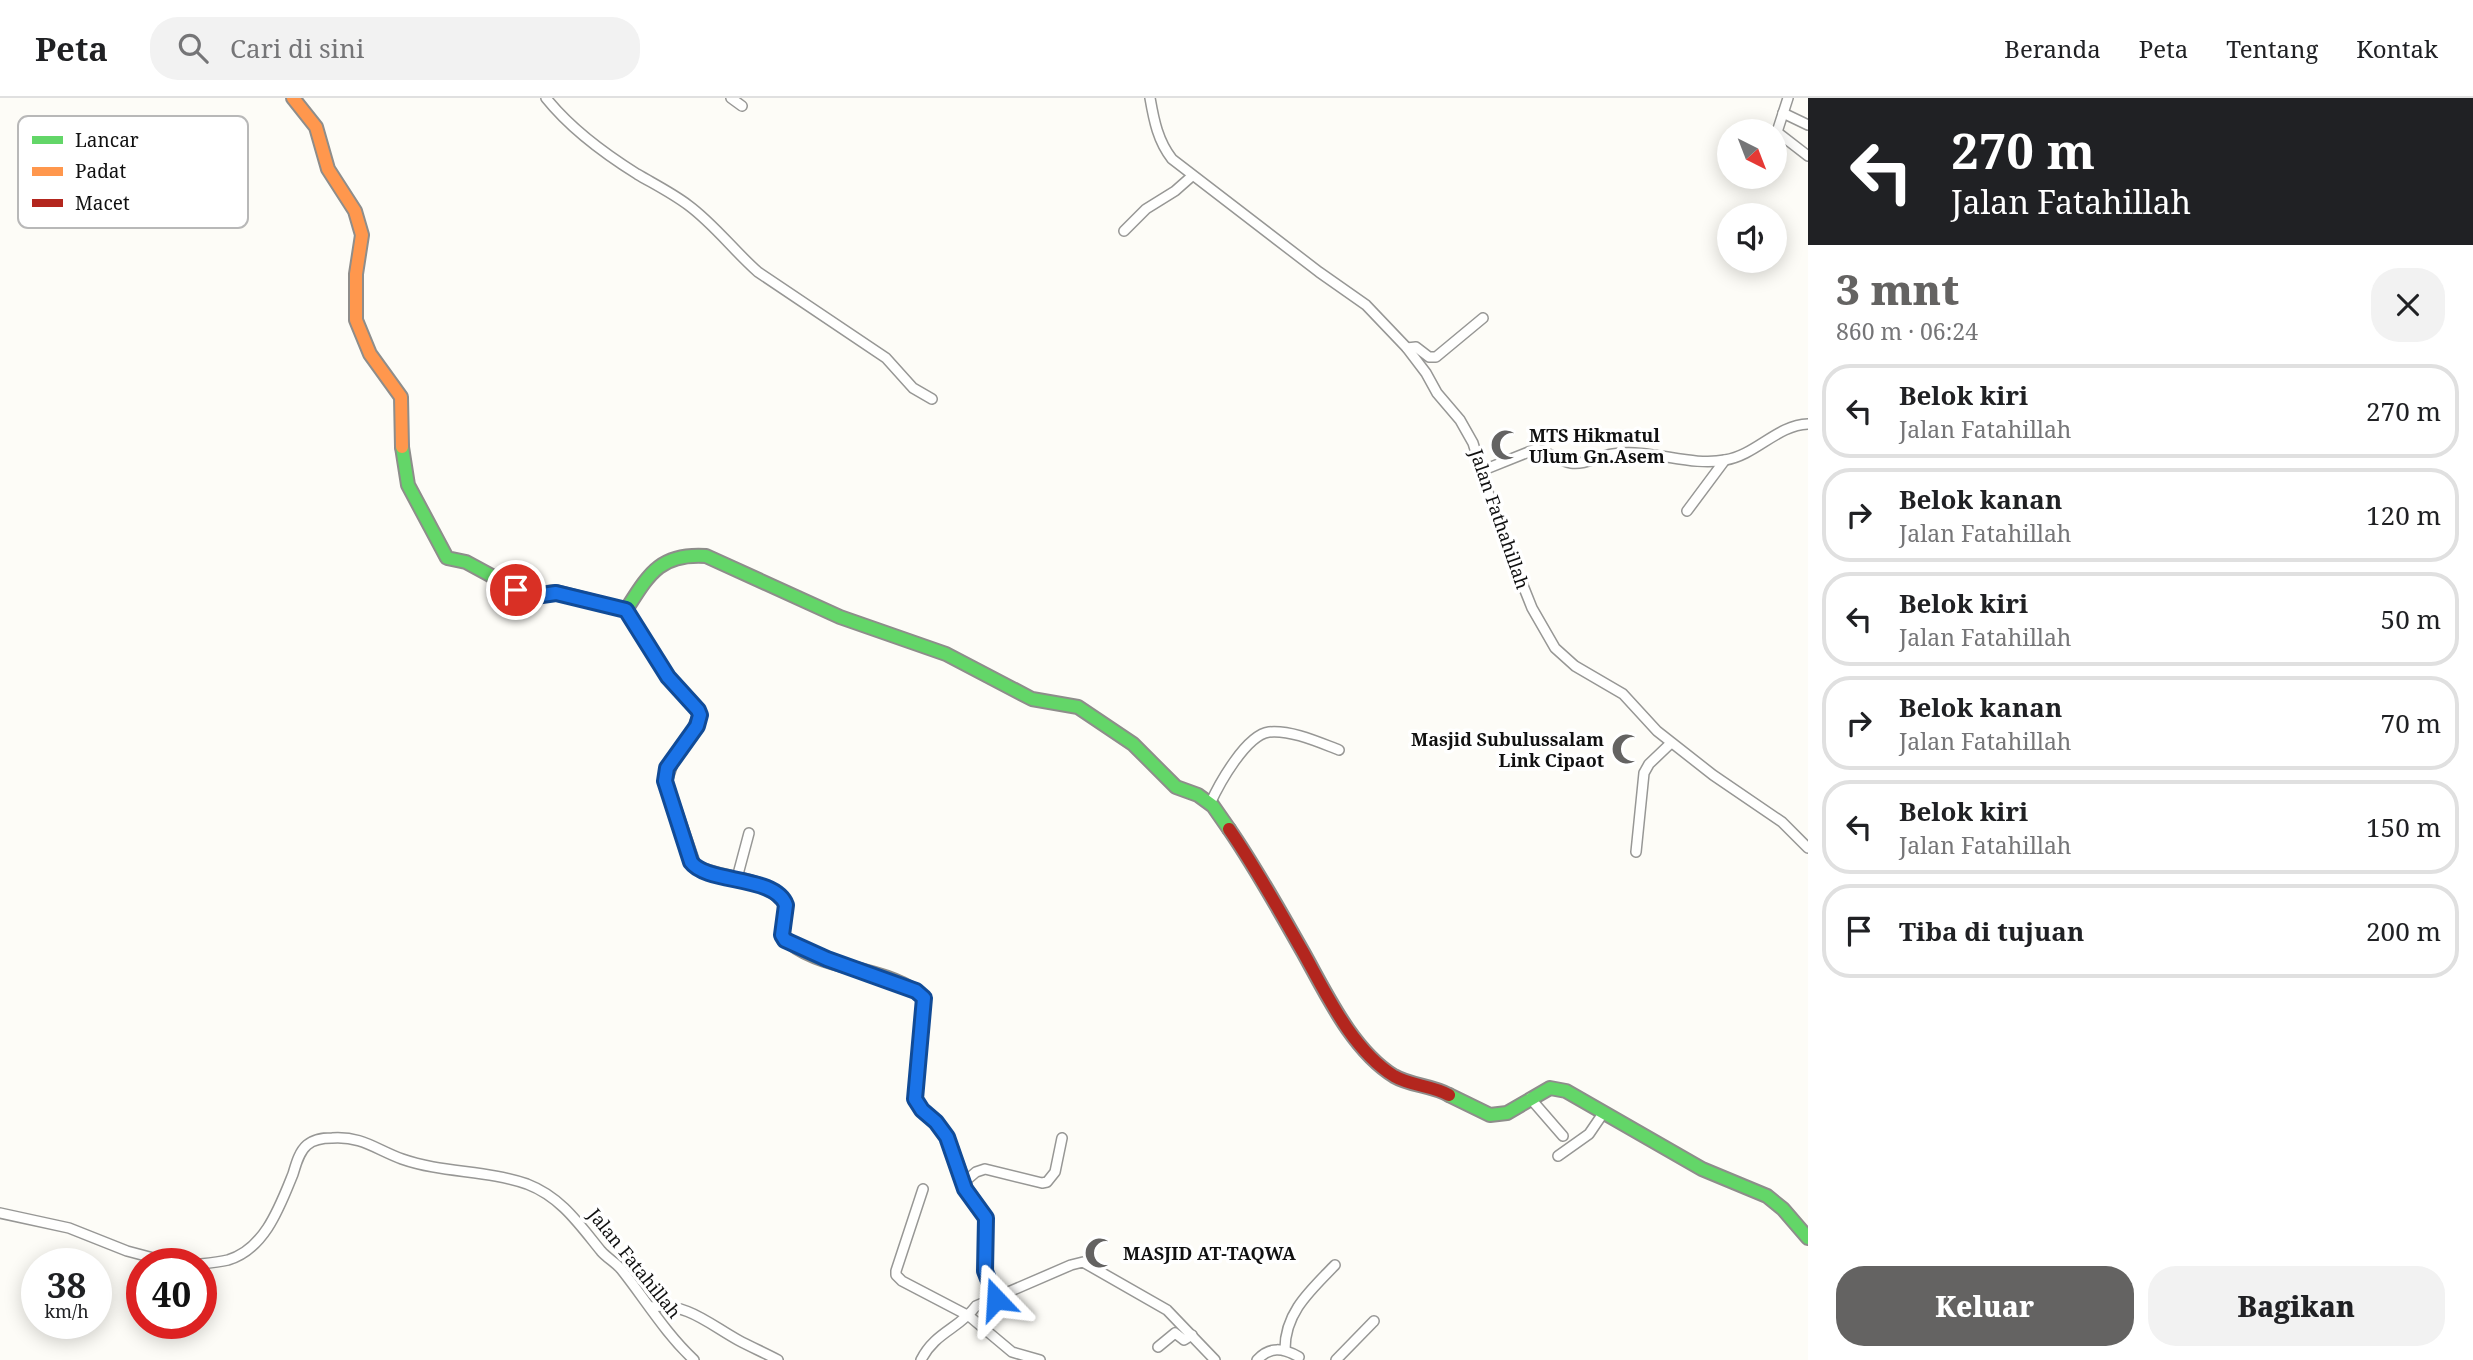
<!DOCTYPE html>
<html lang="id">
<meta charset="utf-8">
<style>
:root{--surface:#fff;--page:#f2f2f2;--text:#202124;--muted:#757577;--line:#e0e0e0;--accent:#646362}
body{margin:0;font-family:"Noto Serif",serif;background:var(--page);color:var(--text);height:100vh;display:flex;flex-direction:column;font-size:26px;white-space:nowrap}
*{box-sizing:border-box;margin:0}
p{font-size:23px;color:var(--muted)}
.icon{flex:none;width:38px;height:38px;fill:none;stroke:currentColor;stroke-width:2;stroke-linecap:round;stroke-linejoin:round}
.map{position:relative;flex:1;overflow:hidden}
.drawer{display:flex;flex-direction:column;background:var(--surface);width:665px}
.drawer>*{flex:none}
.guide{background:#202124;color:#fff;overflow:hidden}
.needle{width:46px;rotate:138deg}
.tools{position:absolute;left:1717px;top:21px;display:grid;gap:14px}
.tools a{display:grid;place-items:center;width:70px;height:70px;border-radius:50%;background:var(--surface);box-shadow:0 4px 18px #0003;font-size:35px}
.speed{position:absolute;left:21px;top:1150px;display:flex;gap:14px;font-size:35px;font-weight:700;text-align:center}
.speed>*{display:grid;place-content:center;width:91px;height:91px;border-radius:50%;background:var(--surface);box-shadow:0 4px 18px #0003;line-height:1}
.speed small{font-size:18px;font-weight:400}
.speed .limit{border:10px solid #d22;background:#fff;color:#111}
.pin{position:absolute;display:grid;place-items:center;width:60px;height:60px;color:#fff;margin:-30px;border:4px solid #fff;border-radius:50%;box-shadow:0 2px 7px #0007}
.me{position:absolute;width:77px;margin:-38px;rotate:340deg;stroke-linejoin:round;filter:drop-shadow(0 0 5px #0008)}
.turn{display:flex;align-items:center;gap:24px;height:147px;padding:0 28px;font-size:32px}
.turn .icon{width:91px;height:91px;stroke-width:2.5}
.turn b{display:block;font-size:49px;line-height:60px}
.round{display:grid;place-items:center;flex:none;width:74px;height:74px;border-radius:28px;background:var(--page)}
.overview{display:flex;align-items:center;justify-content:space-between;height:119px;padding:0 28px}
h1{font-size:42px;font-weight:800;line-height:52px;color:var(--accent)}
.primary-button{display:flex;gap:14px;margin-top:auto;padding:14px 28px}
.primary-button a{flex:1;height:80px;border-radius:28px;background:var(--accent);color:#fff;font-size:28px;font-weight:800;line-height:80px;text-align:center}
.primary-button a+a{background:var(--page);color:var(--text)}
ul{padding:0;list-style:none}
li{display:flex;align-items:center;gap:21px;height:94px;margin:0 14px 10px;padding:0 14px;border:4px solid var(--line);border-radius:28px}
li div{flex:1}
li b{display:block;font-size:26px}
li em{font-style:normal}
header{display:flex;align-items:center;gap:42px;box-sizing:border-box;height:98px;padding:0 35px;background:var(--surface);border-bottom:2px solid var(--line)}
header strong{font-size:33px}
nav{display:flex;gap:38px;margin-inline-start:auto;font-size:24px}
.search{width:490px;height:63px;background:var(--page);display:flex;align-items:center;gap:18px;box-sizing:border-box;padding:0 24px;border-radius:28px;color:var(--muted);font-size:26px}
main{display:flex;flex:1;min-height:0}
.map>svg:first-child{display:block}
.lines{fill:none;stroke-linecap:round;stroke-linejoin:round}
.street-casing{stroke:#979795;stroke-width:12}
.fast-casing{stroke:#8e8d8b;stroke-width:16}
.slow-casing{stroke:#8e8d8b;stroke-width:16}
.jam-casing{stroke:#8e8d8b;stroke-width:16}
.street{stroke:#fffffe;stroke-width:9}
.fast{stroke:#63d668;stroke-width:12}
.slow{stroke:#ff974d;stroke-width:12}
.jam{stroke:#b3261e;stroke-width:12}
.route-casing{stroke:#114b97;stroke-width:18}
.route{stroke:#1a73e8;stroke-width:12}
.labels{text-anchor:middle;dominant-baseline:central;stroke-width:7;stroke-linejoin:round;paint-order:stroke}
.poi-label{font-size:18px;font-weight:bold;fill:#111;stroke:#fff;text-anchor:start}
.street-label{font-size:18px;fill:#111;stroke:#fff}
.key{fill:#fff;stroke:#b8b8b8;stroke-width:2}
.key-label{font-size:19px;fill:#111}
</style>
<header>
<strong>Peta</strong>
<div class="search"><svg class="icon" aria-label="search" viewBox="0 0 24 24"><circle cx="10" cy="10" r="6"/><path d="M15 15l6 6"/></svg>Cari di sini</div>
<nav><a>Beranda</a><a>Peta</a><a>Tentang</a><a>Kontak</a></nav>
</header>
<main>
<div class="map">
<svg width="1808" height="1262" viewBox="0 0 1808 1262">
<rect width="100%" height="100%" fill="#fdfcf7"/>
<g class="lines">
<g class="street-casing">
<g id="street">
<path d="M546 0C570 30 605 56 637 76 654 86 672 95 688 107 714 126 734 153 758 174L886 260 913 290 932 301"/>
<polyline points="731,0 742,8"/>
<path d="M1150 0C1154 23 1158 43 1172 61L1319 174 1366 207 1407 250 1426 275 1437 295 1460 322 1473 345 1496 420 1532 510 1555 550 1575 568 1623 596 1657 633 1713 677 1782 724 1808 750"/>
<polyline points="1788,0 1777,34 1808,58"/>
<polyline points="1783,15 1808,27"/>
<polyline points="1124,133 1146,111 1175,93 1192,78"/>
<polyline points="1407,250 1416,249 1429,259 1436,259 1483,220"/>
<path d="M1481 373 1536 351C1549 354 1558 363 1571 365 1585 367 1599 358 1613 356 1650 350 1690 369 1725 362 1756 357 1777 327 1808 326"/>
<polyline points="1687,413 1725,362"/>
<path d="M1210 706C1219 686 1246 637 1269 634 1292 632 1318 644 1339 652"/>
<polyline points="1636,754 1644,675 1649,666 1671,645"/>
<polyline points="737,780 749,735"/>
<polyline points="1530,1000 1563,1038"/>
<polyline points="1558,1058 1589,1036 1604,1014"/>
<polyline points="963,1085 976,1074 985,1071 1042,1085 1047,1084 1055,1074 1062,1040"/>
<polyline points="923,1091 896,1173 896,1177 902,1183 969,1218 1012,1254 1040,1262"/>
<polyline points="0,1115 69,1130 127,1153 176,1166"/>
<path d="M201 1166C210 1165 219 1164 228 1162 265 1151 280 1108 293 1076 296 1066 299 1054 307 1047 314 1041 322 1040 332 1040 362 1038 375 1051 402 1061 442 1075 486 1072 527 1086 561 1099 579 1126 601 1153 607 1160 615 1164 621 1171 645 1201 665 1235 694 1262"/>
<path d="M651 1209C686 1204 709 1226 738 1242 751 1249 765 1255 778 1262"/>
<polyline points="1158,1249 1175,1235 1184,1242 1192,1237"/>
<path d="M1285 1251C1285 1214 1311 1192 1335 1167"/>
<path d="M921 1262C935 1234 959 1231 976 1208L1071 1167 1083 1164 1167 1212 1215 1262"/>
<path d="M1257 1262C1270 1248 1283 1250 1299 1259"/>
<polyline points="1336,1262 1374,1223"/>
</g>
</g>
<g class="fast-casing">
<g id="fast">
<path d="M402 349 408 387 447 460 466 464 527 497 556 494 626 512 668 579 694 607 700 617 693 634 671 665 665 683 694 768C723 784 767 777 786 807L782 837C816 873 876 866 916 894"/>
<path d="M626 512C649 476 660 455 706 458L840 519 946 556 1032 601 1078 609 1133 646 1176 689 1198 697 1213 708 1229 731"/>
<polyline points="1449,997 1490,1017 1507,1015 1550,990 1566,993 1702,1071 1767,1098 1783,1111 1808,1140"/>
</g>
</g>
<g class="slow-casing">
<g id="slow">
<polyline points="293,0 316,29 328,71 355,113 362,137 356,176 356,222 370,256 401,299 402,349"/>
<polyline points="916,894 924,900 915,1001 922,1012 936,1024 947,1039 966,1091 986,1120 985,1173 996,1201"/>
</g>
</g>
<g class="jam-casing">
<path id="jam" d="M1229 731C1256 770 1279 812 1303 854 1326 895 1352 952 1394 978 1411 988 1431 987 1449 997"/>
</g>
<use href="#street" class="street"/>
<use href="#fast" class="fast"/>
<use href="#slow" class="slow"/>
<use href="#jam" class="jam"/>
</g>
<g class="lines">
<g class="route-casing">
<path id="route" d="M516 492 535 498 556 495 626 512 668 579 698 612 700 617 697 628 667 670 665 683 691 764C707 786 775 777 786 807L782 837 785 842 827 861 916 893 924 900 915 1001 922 1012 936 1024 947 1039 965 1091 986 1120 985 1173 996 1201"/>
</g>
<use href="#route" class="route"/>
</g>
<defs>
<g id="mosque-bare" transform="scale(2.415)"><path d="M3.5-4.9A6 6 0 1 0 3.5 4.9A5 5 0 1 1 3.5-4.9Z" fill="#646362" stroke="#fff" stroke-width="2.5" paint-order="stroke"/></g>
</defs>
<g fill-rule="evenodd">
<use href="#mosque-bare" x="1506" y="347"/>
<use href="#mosque-bare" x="1627" y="651"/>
<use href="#mosque-bare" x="1100" y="1155"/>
</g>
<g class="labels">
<g class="poi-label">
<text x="1529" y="337">MTS Hikmatul<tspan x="1529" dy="21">Ulum Gn.Asem</tspan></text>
<text x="1604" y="641" text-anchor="end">Masjid Subulussalam<tspan x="1604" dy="21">Link Cipaot</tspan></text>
<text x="1123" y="1155">MASJID AT-TAQWA</text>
</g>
<g class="street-label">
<text transform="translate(1500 421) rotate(71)">Jalan Fathahillah</text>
<text transform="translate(635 1165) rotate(51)">Jalan Fatahillah</text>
</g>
</g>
<rect x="18" y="18" width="230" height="112" rx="10" class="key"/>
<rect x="32" y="38" width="31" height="8" fill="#63d668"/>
<rect x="32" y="69" width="31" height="9" fill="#ff974d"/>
<rect x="32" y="101" width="31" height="8" fill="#b3261e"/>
<g class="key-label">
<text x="75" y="49">Lancar</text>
<text x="75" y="80">Padat</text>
<text x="75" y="112">Macet</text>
</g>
</svg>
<div class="tools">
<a><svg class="needle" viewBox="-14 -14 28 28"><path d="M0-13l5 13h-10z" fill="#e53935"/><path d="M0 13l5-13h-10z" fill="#757577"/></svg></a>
<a><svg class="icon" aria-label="sound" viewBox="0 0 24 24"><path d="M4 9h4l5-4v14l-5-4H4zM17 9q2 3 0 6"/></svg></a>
</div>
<div class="speed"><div>38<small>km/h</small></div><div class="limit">40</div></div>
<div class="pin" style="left:516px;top:492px;background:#d93025"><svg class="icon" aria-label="arrive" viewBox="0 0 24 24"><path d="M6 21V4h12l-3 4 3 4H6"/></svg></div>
<svg class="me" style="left:996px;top:1201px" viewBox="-20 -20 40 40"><path d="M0-17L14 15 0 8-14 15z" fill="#1a73e8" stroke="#fff" stroke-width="4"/></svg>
</div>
<section class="drawer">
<div class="guide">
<div class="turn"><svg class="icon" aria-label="left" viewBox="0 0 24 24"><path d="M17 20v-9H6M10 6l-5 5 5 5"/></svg><div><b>270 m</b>Jalan Fatahillah</div></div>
</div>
<div class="overview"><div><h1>3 mnt</h1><p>860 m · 06:24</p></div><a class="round"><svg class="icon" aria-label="close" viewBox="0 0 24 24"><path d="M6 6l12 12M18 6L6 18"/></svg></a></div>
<ul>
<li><svg class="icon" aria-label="left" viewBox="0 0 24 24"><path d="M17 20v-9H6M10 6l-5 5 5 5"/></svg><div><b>Belok kiri</b><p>Jalan Fatahillah</p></div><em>270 m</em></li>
<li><svg class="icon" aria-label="right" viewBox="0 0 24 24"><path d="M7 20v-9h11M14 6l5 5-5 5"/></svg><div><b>Belok kanan</b><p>Jalan Fatahillah</p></div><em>120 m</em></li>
<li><svg class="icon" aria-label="left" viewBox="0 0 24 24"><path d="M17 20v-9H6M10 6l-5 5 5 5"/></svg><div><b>Belok kiri</b><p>Jalan Fatahillah</p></div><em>50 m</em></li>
<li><svg class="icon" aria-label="right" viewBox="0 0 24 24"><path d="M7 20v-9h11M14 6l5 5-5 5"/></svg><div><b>Belok kanan</b><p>Jalan Fatahillah</p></div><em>70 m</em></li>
<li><svg class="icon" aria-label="left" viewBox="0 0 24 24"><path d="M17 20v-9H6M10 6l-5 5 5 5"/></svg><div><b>Belok kiri</b><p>Jalan Fatahillah</p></div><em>150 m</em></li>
<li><svg class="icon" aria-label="arrive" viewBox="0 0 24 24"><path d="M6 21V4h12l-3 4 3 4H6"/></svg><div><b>Tiba di tujuan</b></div><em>200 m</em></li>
</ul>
<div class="primary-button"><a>Keluar</a><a>Bagikan</a></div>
</section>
</main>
